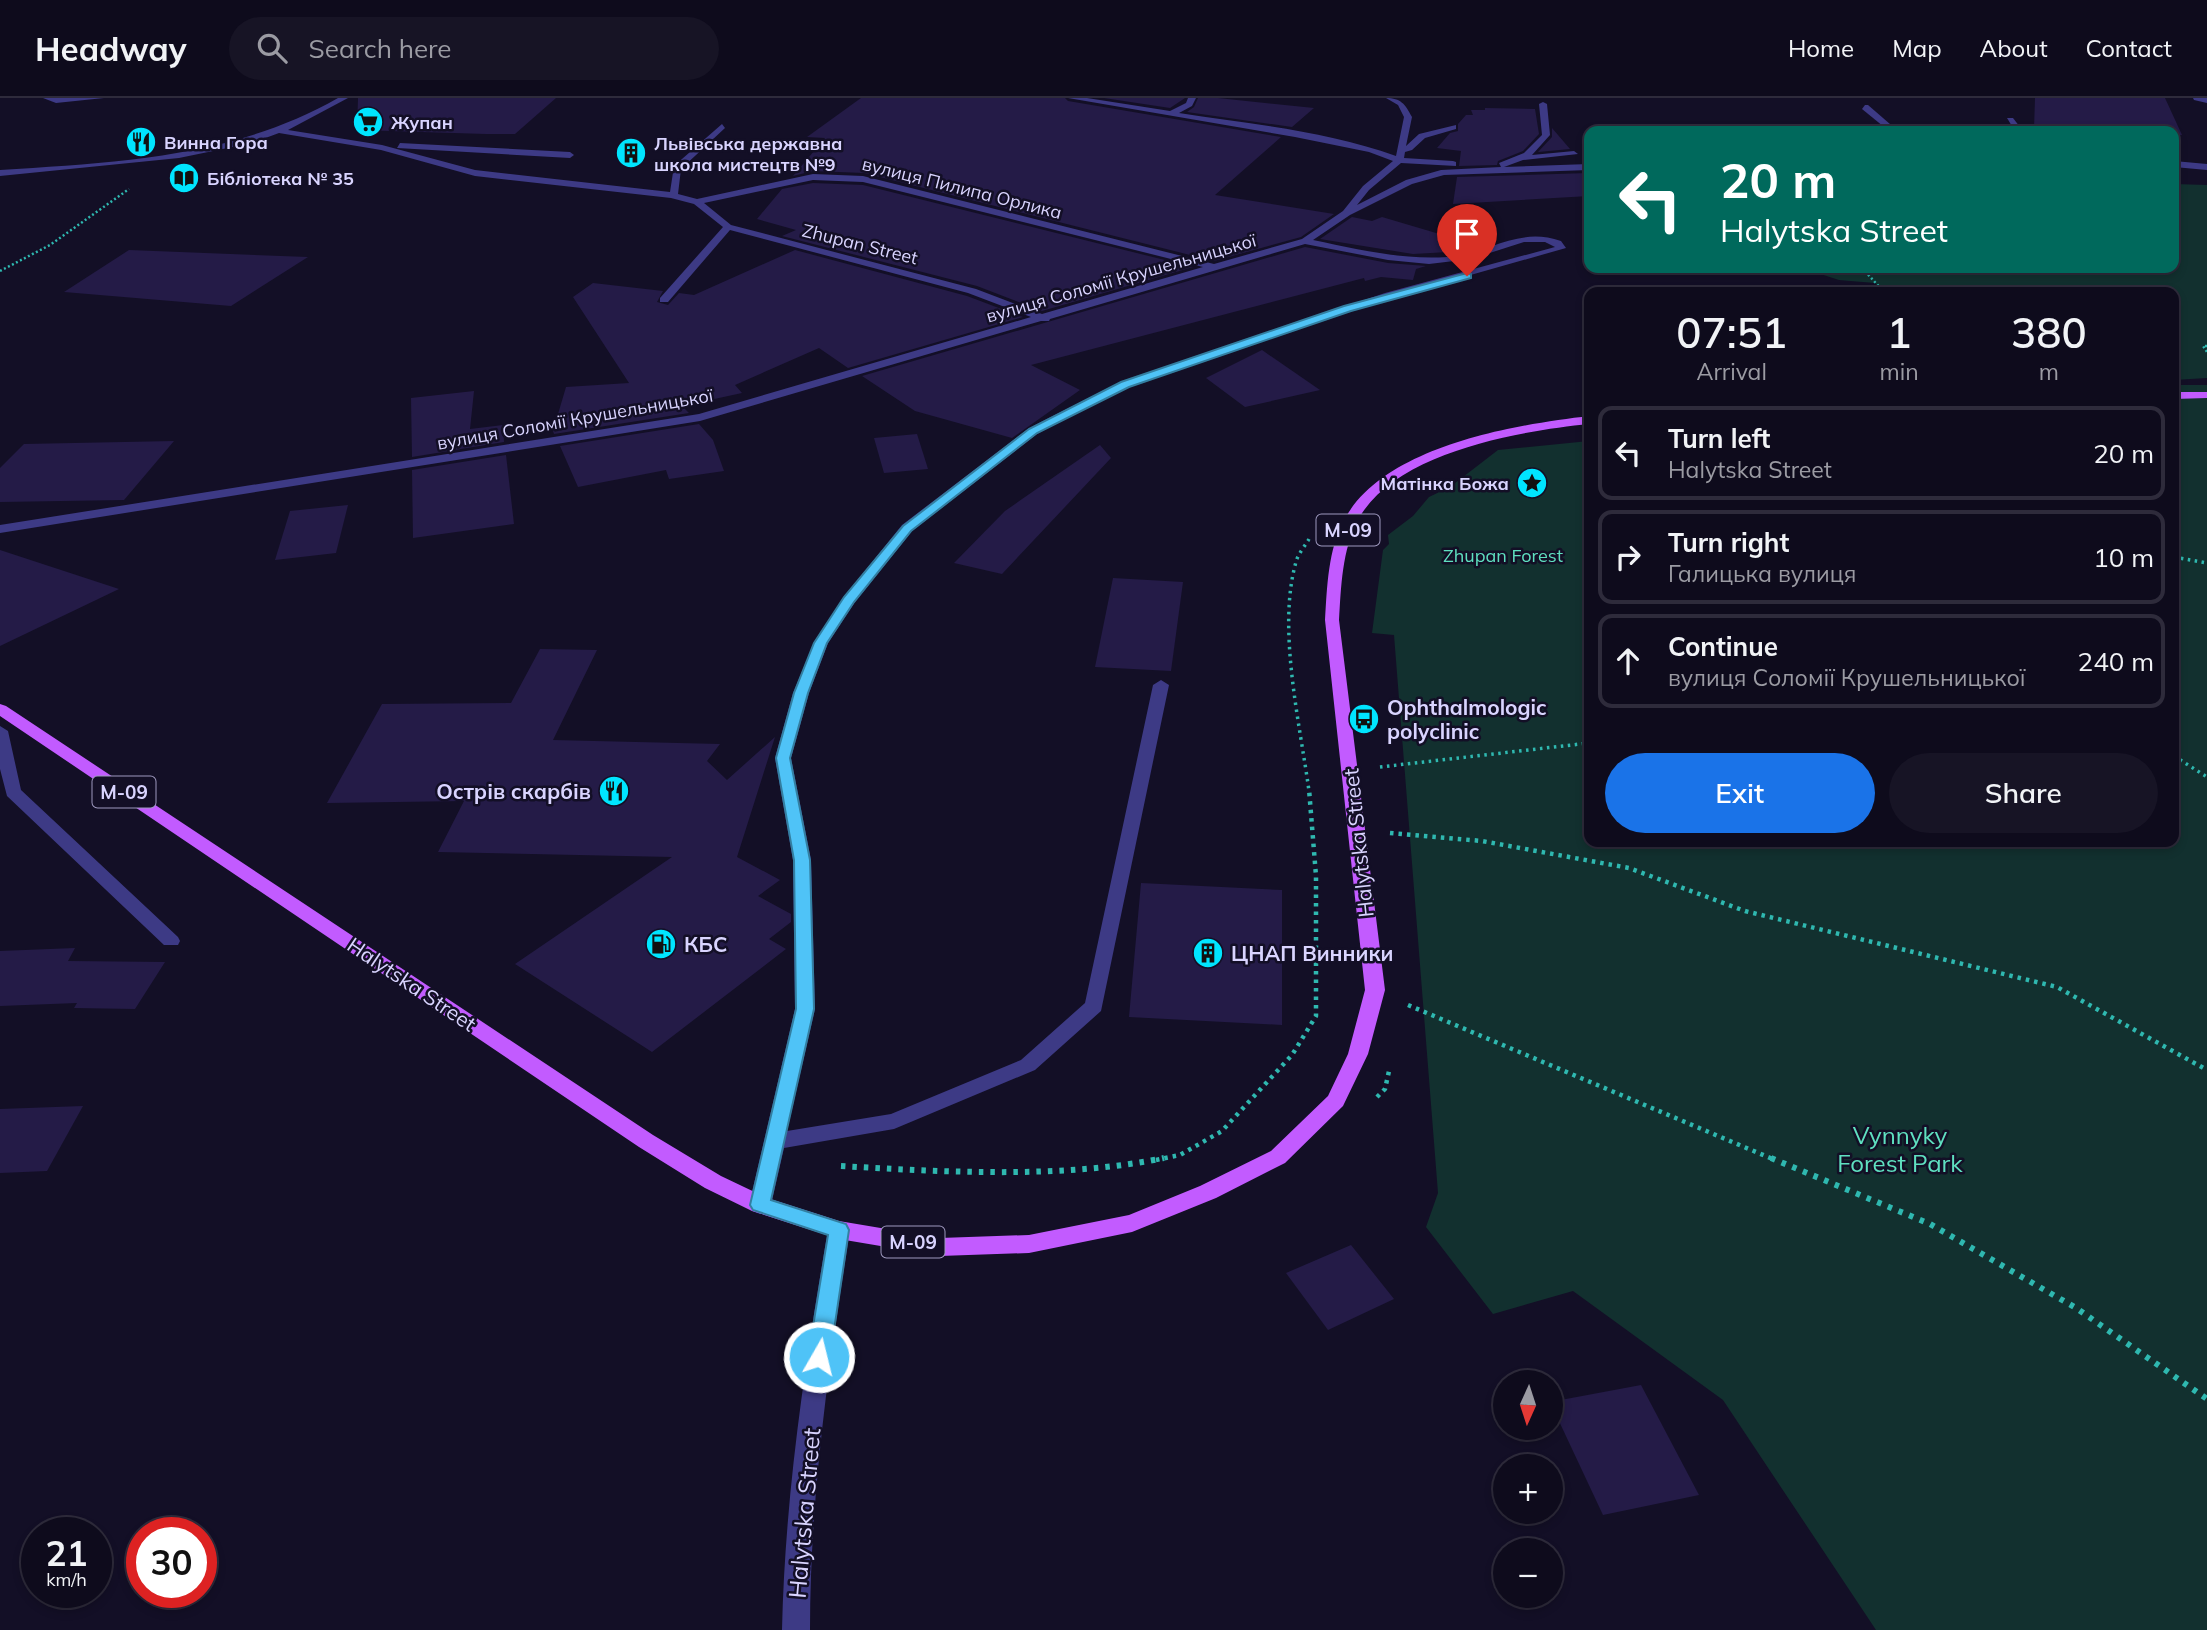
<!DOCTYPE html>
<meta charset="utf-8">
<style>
:root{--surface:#0e0b1c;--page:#171425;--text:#f1f3f6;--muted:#9b9ba3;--line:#2e2b3b;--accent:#1a73e8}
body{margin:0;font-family:Mulish,sans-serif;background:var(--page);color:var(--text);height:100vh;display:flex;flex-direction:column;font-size:26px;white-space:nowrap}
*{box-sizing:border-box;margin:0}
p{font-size:23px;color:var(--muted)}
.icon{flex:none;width:38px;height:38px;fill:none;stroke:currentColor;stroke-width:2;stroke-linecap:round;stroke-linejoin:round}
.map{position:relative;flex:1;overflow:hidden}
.details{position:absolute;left:1584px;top:189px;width:595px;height:560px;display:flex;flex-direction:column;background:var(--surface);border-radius:14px;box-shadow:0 4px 10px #0003,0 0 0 2px var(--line)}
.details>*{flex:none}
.banner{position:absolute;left:1584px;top:28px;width:595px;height:147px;border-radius:14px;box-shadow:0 4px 10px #0003,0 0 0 2px var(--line);background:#00695c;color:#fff;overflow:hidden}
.needle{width:46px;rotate:183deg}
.fabs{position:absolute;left:1493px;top:1272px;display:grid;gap:14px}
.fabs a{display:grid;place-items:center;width:70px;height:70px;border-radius:50%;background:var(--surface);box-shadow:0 4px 10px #0003,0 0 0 2px var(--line);font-size:35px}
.speed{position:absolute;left:21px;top:1419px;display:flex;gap:14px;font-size:35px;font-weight:700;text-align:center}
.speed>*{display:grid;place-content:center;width:91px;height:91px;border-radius:50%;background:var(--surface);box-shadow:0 4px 10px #0003,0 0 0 2px var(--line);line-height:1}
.speed small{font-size:18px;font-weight:400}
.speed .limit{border:10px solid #d22;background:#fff;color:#111}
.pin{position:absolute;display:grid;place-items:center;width:60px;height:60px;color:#fff;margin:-72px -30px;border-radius:50% 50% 50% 0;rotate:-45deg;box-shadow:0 0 7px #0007}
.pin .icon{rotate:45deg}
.me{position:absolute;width:77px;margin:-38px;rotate:8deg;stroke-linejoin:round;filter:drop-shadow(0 0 5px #0008)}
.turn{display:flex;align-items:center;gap:24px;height:147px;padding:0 21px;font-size:32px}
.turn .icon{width:91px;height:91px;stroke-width:2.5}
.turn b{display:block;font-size:49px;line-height:60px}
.eta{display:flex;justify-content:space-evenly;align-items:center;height:119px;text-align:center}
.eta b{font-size:42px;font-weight:600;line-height:49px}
.cta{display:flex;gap:14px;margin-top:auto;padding:14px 21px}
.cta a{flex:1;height:80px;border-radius:42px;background:var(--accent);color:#fff;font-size:28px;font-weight:600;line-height:80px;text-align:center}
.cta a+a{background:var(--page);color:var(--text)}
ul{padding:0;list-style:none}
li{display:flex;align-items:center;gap:21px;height:94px;margin:0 14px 10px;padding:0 7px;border:4px solid var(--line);border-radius:14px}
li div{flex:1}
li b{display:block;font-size:26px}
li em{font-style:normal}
header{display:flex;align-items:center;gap:42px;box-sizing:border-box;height:98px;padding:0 35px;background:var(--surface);border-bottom:2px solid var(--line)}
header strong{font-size:33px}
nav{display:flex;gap:38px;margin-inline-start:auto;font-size:24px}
.search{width:490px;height:63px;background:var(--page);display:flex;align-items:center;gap:18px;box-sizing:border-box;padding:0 24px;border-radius:38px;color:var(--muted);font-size:26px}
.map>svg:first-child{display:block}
.green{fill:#12302f}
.building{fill:#241b47}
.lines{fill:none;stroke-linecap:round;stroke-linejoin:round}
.path-far3{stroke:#2fb8b0;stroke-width:2.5;stroke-dasharray:2 2.5;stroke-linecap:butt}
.path-far2{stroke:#2fb8b0;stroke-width:3.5;stroke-dasharray:2.5 4.5;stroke-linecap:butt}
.path-far1{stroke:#2fb8b0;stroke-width:4.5;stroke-dasharray:3.5 5;stroke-linecap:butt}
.path{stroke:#2fb8b0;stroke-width:6;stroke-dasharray:4.5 7;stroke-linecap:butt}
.minor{fill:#3d3a85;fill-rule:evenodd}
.major{fill:#c25bff;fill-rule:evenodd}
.route{fill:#4fc3f7;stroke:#337fa1;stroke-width:2}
.labels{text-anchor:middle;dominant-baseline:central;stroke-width:5;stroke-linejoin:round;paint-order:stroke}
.far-poi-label{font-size:18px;font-weight:bold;fill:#d9d4ff;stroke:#130f26;text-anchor:start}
.far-street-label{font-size:18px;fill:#d9d4ff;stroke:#130f26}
.far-park-label{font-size:18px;fill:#5fe0c0;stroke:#130f26}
.shield{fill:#130f26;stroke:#9e99be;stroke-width:2}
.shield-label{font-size:19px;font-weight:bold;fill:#d9d4ff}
.poi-label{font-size:21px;font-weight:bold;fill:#d9d4ff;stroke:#130f26;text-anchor:start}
.street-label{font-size:21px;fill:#d9d4ff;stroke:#130f26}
.near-park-label{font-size:24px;fill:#5fe0c0;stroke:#130f26}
.near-street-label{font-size:24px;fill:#d9d4ff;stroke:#130f26}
</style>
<header>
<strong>Headway</strong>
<div class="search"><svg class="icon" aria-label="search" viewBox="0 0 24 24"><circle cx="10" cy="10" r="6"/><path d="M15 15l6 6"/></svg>Search here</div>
<nav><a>Home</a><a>Map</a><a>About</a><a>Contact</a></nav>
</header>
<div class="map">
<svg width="2207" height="1532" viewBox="0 0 2207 1532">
<rect width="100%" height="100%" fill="#130f26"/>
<g class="green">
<polygon points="2174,86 2207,87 2207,280 2174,282 2174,194 1882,194 1875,185 1839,182 1802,170 2174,170"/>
<polygon points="2174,287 2207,287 2207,1532 1876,1532 1723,1302 1573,1193 1493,1216 1426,1129 1438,1095 1394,537 1372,535 1383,452 1389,446 1388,437 1413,418 1429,399 1450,389 1498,352 1589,343 1589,744 2174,744"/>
</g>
<g class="building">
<polygon points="358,0 556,0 515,36 486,36 357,32"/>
<polygon points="861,0 1065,0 1068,3 1281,39 1215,97 1334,116 1301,139 1214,163 864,75 813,73 793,78 825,40 807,39"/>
<polygon points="1104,0 1185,0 1170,10"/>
<polygon points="1198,0 1218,0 1314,10 1292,29 1187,14 1194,9"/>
<polygon points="2035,0 2165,0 2182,37 2174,37 2174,33 2034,31"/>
<polygon points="1485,10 1535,11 1539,36 1523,53 1498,63 1497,67 1459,68 1461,53 1437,50 1450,35 1458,33 1458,26 1466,17 1473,17 1471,12 1485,12"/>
<polygon points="1552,30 1570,51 1538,54 1552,39"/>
<polygon points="1589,75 1589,98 1453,106 1457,79"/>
<polygon points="813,85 863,87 1193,169 1042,213 977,188 782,138 796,132 757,121 782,91"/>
<polygon points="1352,119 1372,123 1382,119 1453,140 1441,143 1466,153 1413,156 1320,141"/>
<polygon points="1305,149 1388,165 1426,168 1416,171 1413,182 1381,179 1365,183 1364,180 1031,267 1080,292 1012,340 915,313 862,278"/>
<polygon points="129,152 308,159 231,208 64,194"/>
<polygon points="795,152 967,198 1023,219 848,270 819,250 735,287 742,295 682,308 689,315 554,336 553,333 566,289 629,285 573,199 593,185 663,193 657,204 668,207 679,195 694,197"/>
<polygon points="1262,252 1320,292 1245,309 1206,280"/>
<polygon points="474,293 470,331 503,327 504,344 412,359 411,300"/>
<polygon points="699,326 713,342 724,373 669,381 666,372 578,389 560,348"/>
<polygon points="917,336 928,371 884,375 874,340"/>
<polygon points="174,343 124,402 0,404 0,370 24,346"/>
<polygon points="1100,347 1111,360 1002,476 954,465 1005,413"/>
<polygon points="506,357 514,426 413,440 412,372"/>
<polygon points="348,407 336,455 275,462 290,413"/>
<polygon points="0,452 119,491 0,548"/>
<polygon points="1113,480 1183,484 1171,573 1095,569"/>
<polygon points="540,551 597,552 553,642 720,646 707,663 727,682 775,639 737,759 780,782 758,798 791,816 791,824 769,841 786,851 652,954 515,866 672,759 438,754 464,703 327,705 382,606 511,605"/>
<polygon points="1141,785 1282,792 1282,927 1129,919"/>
<polygon points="75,850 68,863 165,864 135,911 74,910 77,905 0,908 0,853"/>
<polygon points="83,1008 47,1073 0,1075 0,1011"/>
<polygon points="1351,1147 1394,1201 1328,1232 1286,1175"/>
<polygon points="1641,1287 1699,1397 1603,1417 1550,1304"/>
</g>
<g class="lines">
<g class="path-far3">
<polyline points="1862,170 1884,194"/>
<polyline points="0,173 50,147 129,91"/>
<polyline points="2207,248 2203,248 2207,254"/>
</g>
<g class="path-far2">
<path d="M1309 441C1305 448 1298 456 1296 464 1277 530 1300 626 1309 693"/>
<polyline points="2174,459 2207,465"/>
<polyline points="2174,658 2207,679"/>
<polyline points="1380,669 1589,645"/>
</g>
<g class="path-far1">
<polyline points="1390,735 1482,743 1629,770 1745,813 2057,889 2207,972"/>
<polyline points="1408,907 1775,1062"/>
<polyline points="1377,999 1385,991 1389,973"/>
<polyline points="1156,1062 1180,1057 1222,1033 1292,957 1316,918 1316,778 1309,691"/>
</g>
<g class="path">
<polyline points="1771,1060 1930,1126 2076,1210 2207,1301"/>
<path d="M841 1068C944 1074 1063 1081 1164 1060"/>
</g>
<g class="minor">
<polygon points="43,0 104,0 56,5"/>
<path d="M338 0H348L288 32 382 47 475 72 670 94 674 68 722 26 725 30 681 71 678 96 697 101 813 76 863 78 1214 166 1302 141 1343 113 1363 88 1393 63 1369 54 1295 39 1068 0H1087L1170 13 1186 5 1188 0H1196L1192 8 1179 15C1251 26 1327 33 1396 58L1404 19 1398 7 1386 0C1401 0 1405 6 1412 19L1406 48 1419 36 1456 27V31L1425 40 1412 52 1405 54 1404 60 1453 63 1456 64V68L1401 65 1369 92 1357 107 1406 82 1441 72 1501 69 1499 65 1524 55 1542 37 1539 6 1543 4 1547 6 1550 37 1532 57 1574 53 1578 56 1523 62 1504 69 1589 66V72L1444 77 1412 86 1350 117 1313 142C1357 151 1401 162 1447 159 1489 156 1517 128 1561 143L1566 150 1393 199 1129 288 1037 336 912 433 855 504 828 545 809 595 791 660 811 762 815 911 787 1033 891 1016 1021 962 1085 905 1153 587 1161 582 1169 587 1101 913 1035 972 894 1031 784 1050 771 1107 768 1113 760 1116 752 1113 749 1107 795 911 793 762 775 660 793 595 814 545 844 499 902 427 1029 330 1121 284 1385 195 1555 149 1545 144H1524L1471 161 1429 166 1388 162 1305 146 1050 221 1049 223H1041L700 323 0 435V427L699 316 1031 219 968 195 730 132 668 204H660V200L723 129 694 106 671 100 475 78 381 52 279 35 252 45 179 60 0 78V72C118 64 233 60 338 0ZM813 82 863 84 1203 169 1042 216 976 191 731 127 704 105Z"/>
<polygon points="2193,0 2207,0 2207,5 2194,2"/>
<polygon points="1865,7 1868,7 1898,33 1889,33 1862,11"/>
<polygon points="2007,20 2013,20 2023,33 2015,33"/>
<polygon points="400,45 570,54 574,57 570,60 397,50"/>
<polygon points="2174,63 2207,66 2207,72 2174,69"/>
<polygon points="0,628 8,633 21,692 178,839 180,843 178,847 164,847 7,698 0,671"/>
<path d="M839 1123 847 1126 850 1132C829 1265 810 1397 810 1532H782C785 1397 805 1265 828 1132L831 1126Z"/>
</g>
<g class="major">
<polygon points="2207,294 2207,300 2174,301 2174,294"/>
<path d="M1589 318V326C1520 333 1394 354 1358 422 1342 452 1341 489 1339 522L1385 892 1368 956 1343 1008 1285 1065 1216 1100 1132 1134 1029 1155 940 1158 839 1141 752 1113 705 1090 639 1049 0 618V606L6 608 653 1037 721 1078 767 1100 839 1123 940 1140 1029 1137 1129 1117 1200 1088 1271 1053 1328 998 1348 956 1365 892 1325 522C1327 489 1328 452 1344 422 1384 348 1513 327 1589 318Z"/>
</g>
</g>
<polygon class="route" points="1467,175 1471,176 1471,180 1351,213 1129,289 1037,335 911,433 854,504 827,545 808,595 790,660 810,762 814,911 771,1102 846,1126 849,1132 830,1259 827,1266 819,1269 811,1266 808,1259 828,1137 753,1112 750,1107 796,911 794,762 776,660 794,595 814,545 844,499 903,428 1029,331 1121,284 1344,208"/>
<defs>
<g id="supermarket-disc" transform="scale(1.575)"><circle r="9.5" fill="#00e5ff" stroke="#130f26"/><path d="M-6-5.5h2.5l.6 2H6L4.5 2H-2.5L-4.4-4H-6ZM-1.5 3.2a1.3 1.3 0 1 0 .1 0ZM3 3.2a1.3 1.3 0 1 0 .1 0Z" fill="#111"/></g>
<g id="restaurant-disc" transform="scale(1.575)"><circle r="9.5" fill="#00e5ff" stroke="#130f26"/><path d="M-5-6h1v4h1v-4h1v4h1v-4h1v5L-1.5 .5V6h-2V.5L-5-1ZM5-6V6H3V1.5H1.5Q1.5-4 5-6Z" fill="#111"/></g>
<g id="building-disc" transform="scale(1.575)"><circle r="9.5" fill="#00e5ff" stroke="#130f26"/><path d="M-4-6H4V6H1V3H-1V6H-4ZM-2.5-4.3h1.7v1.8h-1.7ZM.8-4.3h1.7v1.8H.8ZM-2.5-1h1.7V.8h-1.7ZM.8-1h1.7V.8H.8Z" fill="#111"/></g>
<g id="library-disc" transform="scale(1.575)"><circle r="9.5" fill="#00e5ff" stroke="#130f26"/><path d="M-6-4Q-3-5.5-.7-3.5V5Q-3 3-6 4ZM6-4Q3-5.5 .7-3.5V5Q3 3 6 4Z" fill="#111"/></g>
<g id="sight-disc" transform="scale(1.575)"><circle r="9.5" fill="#00e5ff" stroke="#130f26"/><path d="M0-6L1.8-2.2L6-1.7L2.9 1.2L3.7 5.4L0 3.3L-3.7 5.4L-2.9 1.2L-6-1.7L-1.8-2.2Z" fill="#111"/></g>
<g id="bus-disc" transform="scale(1.575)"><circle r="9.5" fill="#00e5ff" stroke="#130f26"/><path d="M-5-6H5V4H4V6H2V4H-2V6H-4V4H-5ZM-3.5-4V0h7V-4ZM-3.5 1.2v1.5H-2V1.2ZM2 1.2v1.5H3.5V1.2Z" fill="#111"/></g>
<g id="fuel-disc" transform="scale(1.575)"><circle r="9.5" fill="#00e5ff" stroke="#130f26"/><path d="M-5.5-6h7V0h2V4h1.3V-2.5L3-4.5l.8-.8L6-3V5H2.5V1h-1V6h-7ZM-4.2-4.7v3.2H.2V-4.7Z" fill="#111"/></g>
</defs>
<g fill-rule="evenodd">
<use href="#supermarket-disc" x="368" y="24"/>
<use href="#restaurant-disc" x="141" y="44"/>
<use href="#building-disc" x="631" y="55"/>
<use href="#library-disc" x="184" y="80"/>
<use href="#sight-disc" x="1532" y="385"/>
<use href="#bus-disc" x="1364" y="621"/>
<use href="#restaurant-disc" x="614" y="693"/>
<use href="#fuel-disc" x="661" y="846"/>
<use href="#building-disc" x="1208" y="855"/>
</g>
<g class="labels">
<g class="far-poi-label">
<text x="391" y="24">Жупан</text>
<text x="164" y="44">Винна Гора</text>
<text x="654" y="45">Львівська державна<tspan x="654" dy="21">школа мистецтв №9</tspan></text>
<text x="207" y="80">Бібліотека № 35</text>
<text x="1509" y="385" text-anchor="end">Матінка Божа</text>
</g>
<g class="far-street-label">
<text transform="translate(962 90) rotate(14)">вулиця Пилипа Орлика</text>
<text transform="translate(860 146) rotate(14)">Zhupan Street</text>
<text transform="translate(1121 180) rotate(-16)">вулиця Соломії Крушельницької</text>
<text transform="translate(575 321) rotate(-10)">вулиця Соломії Крушельницької</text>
</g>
<g class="far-park-label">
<text x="1503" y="457">Zhupan Forest</text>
</g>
<g class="shield">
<rect x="1316.5" y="416.5" width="63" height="31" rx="5"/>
<rect x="92.5" y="678.5" width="63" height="31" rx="5"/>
<rect x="881.5" y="1128.5" width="63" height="31" rx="5"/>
</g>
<g class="shield-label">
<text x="1348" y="432">М-09</text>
<text x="124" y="694">М-09</text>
<text x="913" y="1144">М-09</text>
</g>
<g class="poi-label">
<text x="1387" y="609">Ophthalmologic<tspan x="1387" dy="24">polyclinic</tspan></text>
<text x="591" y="693" text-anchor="end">Острів скарбів</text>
<text x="684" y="846">КБС</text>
<text x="1231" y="855">ЦНАП Винники</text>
</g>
<g class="street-label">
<text transform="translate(1358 745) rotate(-96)">Halytska Street</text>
<text transform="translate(412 886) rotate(34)">Halytska Street</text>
</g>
<g class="near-park-label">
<text x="1900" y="1037">Vynnyky<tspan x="1900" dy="28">Forest Park</tspan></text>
</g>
<g class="near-street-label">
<text transform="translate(804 1415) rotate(-85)">Halytska Street</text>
</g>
</g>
</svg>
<div class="fabs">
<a><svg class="needle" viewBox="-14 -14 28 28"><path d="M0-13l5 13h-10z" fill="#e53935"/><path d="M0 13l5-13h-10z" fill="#9b9ba3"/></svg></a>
<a>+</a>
<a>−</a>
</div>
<div class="speed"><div>21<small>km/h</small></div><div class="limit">30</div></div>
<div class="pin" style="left:1467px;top:178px;background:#d93025"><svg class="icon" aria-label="arrive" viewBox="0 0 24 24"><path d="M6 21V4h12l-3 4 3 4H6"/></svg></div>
<svg class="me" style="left:819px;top:1259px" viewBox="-20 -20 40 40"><circle r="17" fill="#4fc3f7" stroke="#fff" stroke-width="3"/><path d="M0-11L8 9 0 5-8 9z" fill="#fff"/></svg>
<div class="banner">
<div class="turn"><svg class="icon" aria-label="left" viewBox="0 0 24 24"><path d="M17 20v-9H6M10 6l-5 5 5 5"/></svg><div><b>20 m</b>Halytska Street</div></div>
</div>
<section class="details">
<div class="eta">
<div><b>07:51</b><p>Arrival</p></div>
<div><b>1</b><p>min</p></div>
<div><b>380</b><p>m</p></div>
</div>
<ul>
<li><svg class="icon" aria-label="left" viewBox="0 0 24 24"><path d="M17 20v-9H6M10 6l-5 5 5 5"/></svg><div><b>Turn left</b><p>Halytska Street</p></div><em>20 m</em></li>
<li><svg class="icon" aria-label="right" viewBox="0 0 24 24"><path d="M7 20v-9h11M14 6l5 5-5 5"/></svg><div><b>Turn right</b><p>Галицька вулиця</p></div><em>10 m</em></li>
<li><svg class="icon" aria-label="ahead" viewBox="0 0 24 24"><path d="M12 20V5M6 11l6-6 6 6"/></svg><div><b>Continue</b><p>вулиця Соломії Крушельницької</p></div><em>240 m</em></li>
</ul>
<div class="cta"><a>Exit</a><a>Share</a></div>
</section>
</div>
